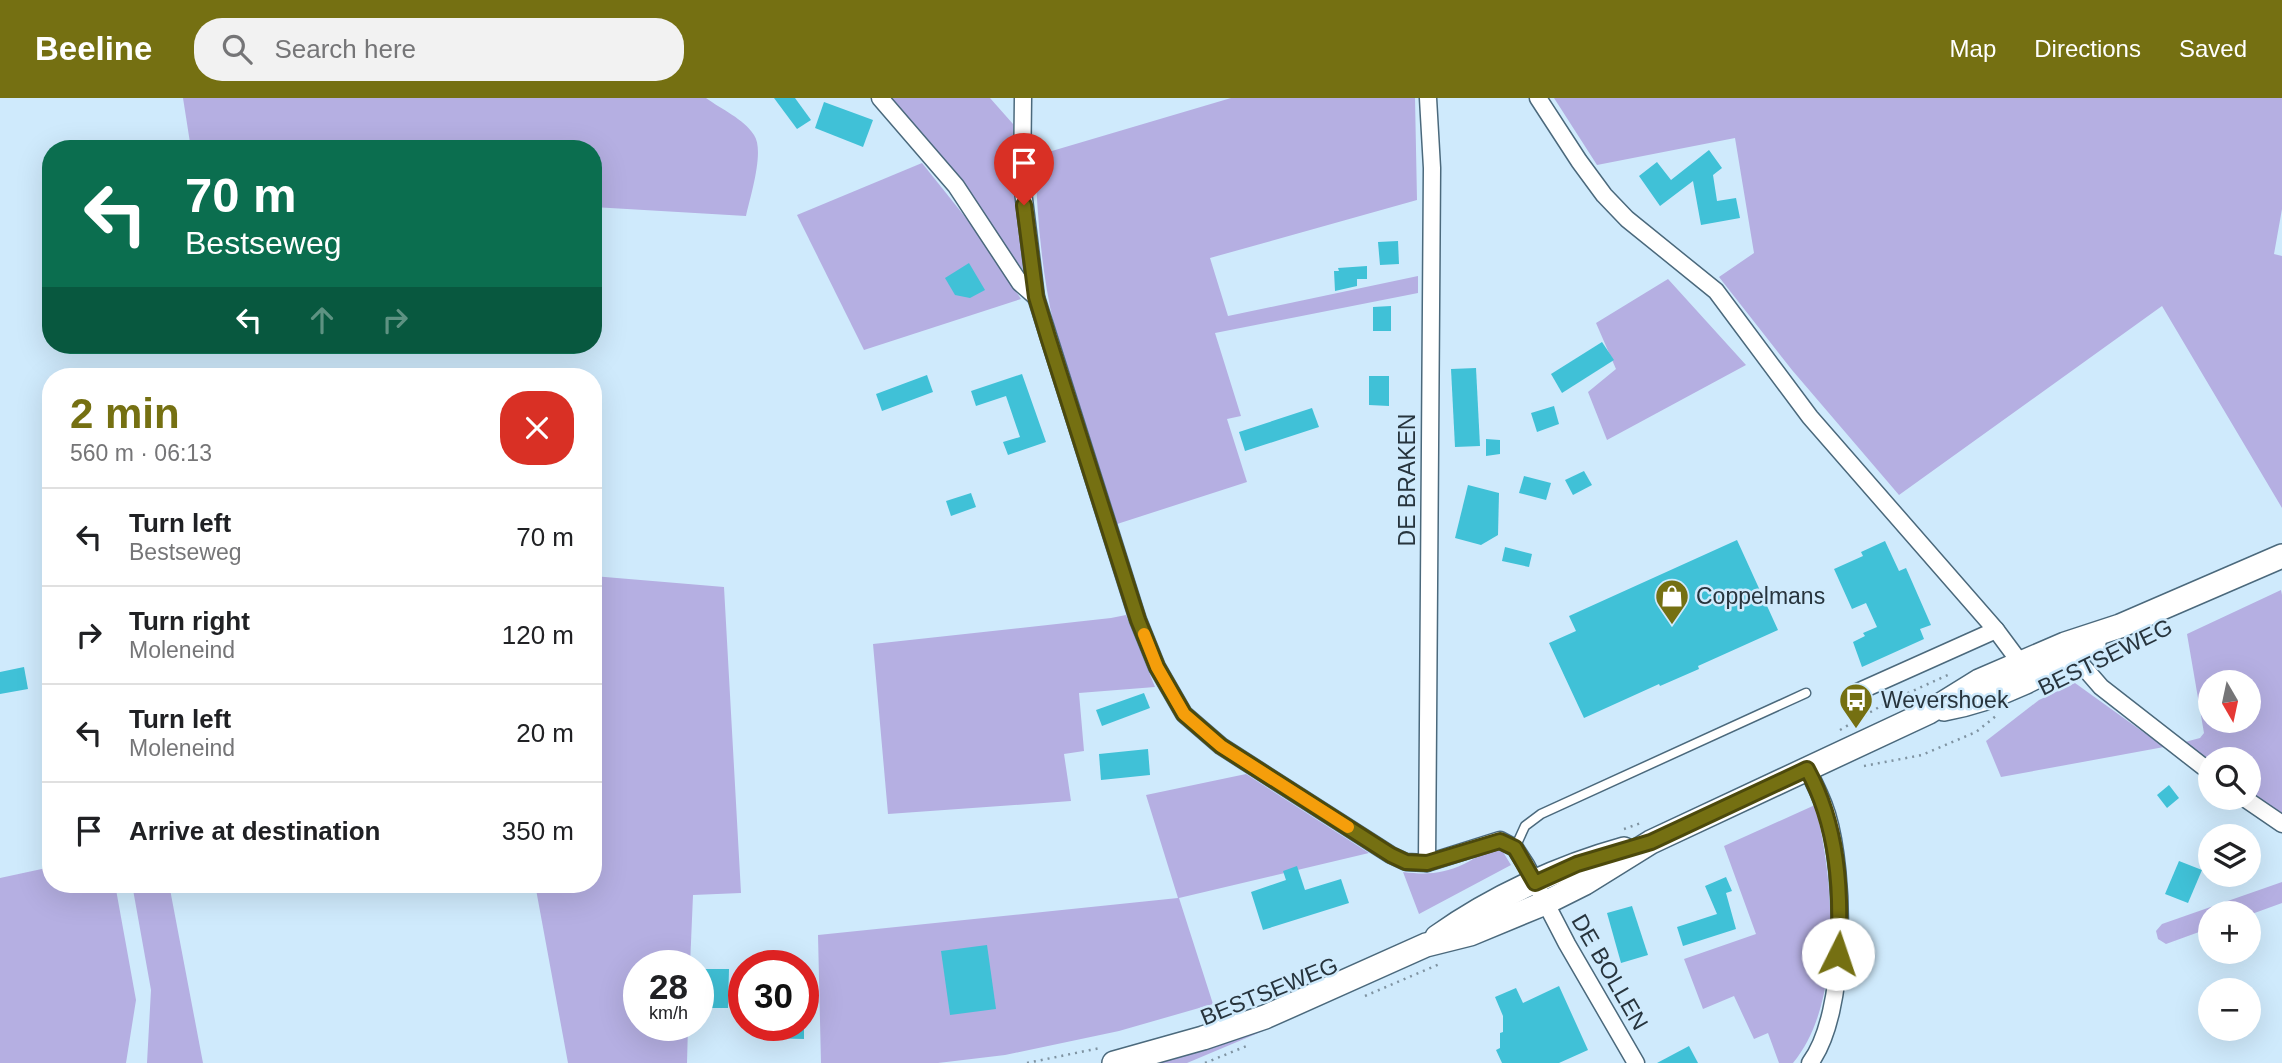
<!DOCTYPE html>
<meta charset="utf-8">
<style>
:root{--surface:#fff;--page:#f2f2f2;--text:#202124;--muted:#757577;--line:#e0e0e0;--accent:#757012}
body{margin:0;font-family:Arial,sans-serif;background:var(--page);color:var(--text);height:100vh;display:flex;flex-direction:column;font-size:26px;white-space:nowrap}
*{box-sizing:border-box;margin:0}
p{font-size:23px;color:var(--muted)}
.icon{flex:none;width:38px;height:38px;fill:none;stroke:currentColor;stroke-width:2;stroke-linecap:round;stroke-linejoin:round}
.map{position:relative;flex:1;overflow:hidden}
.sheet{position:absolute;left:42px;top:270px;width:560px;height:525px;display:flex;flex-direction:column;background:var(--surface);border-radius:28px;box-shadow:0 7px 28px #0002}
.sheet>*{flex:none}
.banner{position:absolute;left:42px;top:42px;width:560px;height:214px;border-radius:28px;box-shadow:0 7px 28px #0002;background:#0b6e4f;color:#fff;overflow:hidden}
.needle{width:46px;rotate:171deg}
.buttons{position:absolute;left:2198px;top:572px;display:grid;gap:14px}
.buttons a{display:grid;place-items:center;width:63px;height:63px;border-radius:50%;background:var(--surface);box-shadow:0 7px 28px #0002;font-size:35px}
.speed{position:absolute;left:623px;top:852px;display:flex;gap:14px;font-size:35px;font-weight:700;text-align:center}
.speed>*{display:grid;place-content:center;width:91px;height:91px;border-radius:50%;background:var(--surface);box-shadow:0 7px 28px #0002;line-height:1}
.speed small{font-size:18px;font-weight:400}
.speed .limit{border:10px solid #d22;background:#fff;color:#111}
.pin{position:absolute;display:grid;place-items:center;width:60px;height:60px;color:#fff;margin:-72px -30px;border-radius:50% 50% 50% 0;rotate:-45deg;box-shadow:0 0 7px #0007}
.pin .icon{rotate:45deg}
.me{position:absolute;width:77px;margin:-38px;rotate:4deg;stroke-linejoin:round;filter:drop-shadow(0 0 5px #0008)}
.turn{display:flex;align-items:center;gap:24px;height:147px;padding:0 28px;font-size:32px}
.turn .icon{width:91px;height:91px;stroke-width:2.5}
.turn b{display:block;font-size:49px;line-height:60px}
.lanes{display:flex;align-items:center;height:66px;padding:0 28px;background:#0003;justify-content:center;gap:35px;direction:ltr}
.lanes .off{opacity:.35}
.round{display:grid;place-items:center;flex:none;width:74px;height:74px;border-radius:28px;background:var(--page)}
.head{display:flex;align-items:center;justify-content:space-between;height:119px;padding:0 28px}
h1{font-size:42px;font-weight:700;line-height:52px;color:var(--accent)}
ul{padding:0;list-style:none}
li{display:flex;align-items:center;gap:21px;height:98px;padding:0 28px;border-top:2px solid var(--line)}
li div{flex:1}
li b{display:block;font-size:26px}
li em{font-style:normal}
header{display:flex;align-items:center;gap:42px;box-sizing:border-box;height:98px;padding:0 35px;background:var(--accent);color:#fff}
header strong{font-size:33px}
nav{display:flex;gap:38px;margin-inline-start:auto;font-size:24px}
.search{width:490px;height:63px;background:var(--page);display:flex;align-items:center;gap:18px;box-sizing:border-box;padding:0 24px;border-radius:28px;color:var(--muted);font-size:26px}
.map>svg:first-child{display:block}
.green{fill:#b5afe2;fill-rule:evenodd}
.building{fill:#40c1d7}
.lines{fill:none;stroke-linecap:round;stroke-linejoin:round}
.service-casing{stroke:#4b697c;stroke-width:11}
.minor-casing{stroke:#4b697c;stroke-width:19}
.secondary-casing{stroke:#4b697c;stroke-width:26}
.path{stroke:#7f93a1;stroke-width:2.5;stroke-dasharray:2 5;stroke-linecap:butt}
.service{stroke:#fff;stroke-width:8}
.minor{stroke:#fff;stroke-width:16}
.secondary{stroke:#fff;stroke-width:23}
.route-casing{stroke:#4c490c;stroke-width:18}
.route{stroke:#757012;stroke-width:12}
.slow{stroke:#f59e0b;stroke-width:12}
.labels{text-anchor:middle;dominant-baseline:central;stroke-width:5;stroke-linejoin:round;paint-order:stroke}
.street-label{font-size:23px;fill:#27343d;stroke:#cfeafc}
.poi-label{font-size:23px;fill:#27343d;stroke:#cfeafc;text-anchor:start}
</style>
<header>
<strong>Beeline</strong>
<div class="search"><svg class="icon" aria-label="search" viewBox="0 0 24 24"><circle cx="10" cy="10" r="6"/><path d="M15 15l6 6"/></svg>Search here</div>
<nav><a>Map</a><a>Directions</a><a>Saved</a></nav>
</header>
<div class="map">
<svg width="2282" height="965" viewBox="0 0 2282 965">
<rect width="100%" height="100%" fill="#cfeafc"/>
<g class="green">
<path d="M183 0H706C721 11 744 21 754 37 765 53 750 99 746 118L593 109V51H191Z"/>
<polygon points="890,0 990,0 1013,26 1013,68 1023,172 942,62"/>
<path d="M1231 0H1415L1417 102 1210 160 1228 218 1418 178V195L1215 235 1241 318 1227 321 1247 384 1114 427C1093 361 1070 295 1054 227 1041 172 1037 115 1035 58Z"/>
<polygon points="1554,0 2282,0 2282,111 2274,156 2282,158 2282,410 2162,208 1899,397 1792,272 1719,179 1754,155 1735,40 1597,67"/>
<polygon points="922,65 978,135 1021,201 864,252 797,117"/>
<polygon points="1668,181 1746,267 1607,342 1588,294 1616,271 1596,225"/>
<polygon points="593,478 724,489 741,795 693,797 690,868 639,868 639,928 688,928 687,965 568,965 535,786 593,786"/>
<path d="M2281 492 2282 497V716L2249 693V662L2210 663 2185 644 2200 640 2204 635 2187 536ZM2210 584H2249V623H2210Z"/>
<polygon points="1126,517 1155,589 1079,595 1084,653 1064,656 1071,703 888,716 873,546 1111,520"/>
<polygon points="2075,585 2164,649 2001,679 1986,643 2039,602"/>
<polygon points="1246,676 1369,755 1179,800 1213,906 1119,933 1005,957 938,965 821,965 818,837 1178,800 1146,697"/>
<path d="M1815 707C1834 780 1844 904 1793 965H1779L1768 935 1754 941 1734 898 1703 911 1684 861 1756 836 1724 748Z"/>
<path d="M1494 751 1503 754 1511 767 1419 816 1403 774C1427 777 1442 776 1464 766 1475 761 1482 754 1494 751Z"/>
<polygon points="51,769 51,786 115,786 136,902 126,965 0,965 0,780"/>
<polygon points="2282,784 2282,805 2249,817 2210,816 2210,830 2166,846 2158,841 2156,833 2162,826"/>
<polygon points="132,786 169,786 203,965 147,965 151,892"/>
<polygon points="1261,926 1263,933 1187,965 1146,965"/>
</g>
<g class="building">
<polygon points="774,0 795,0 811,22 797,31"/>
<polygon points="824,4 873,22 863,49 815,30"/>
<polygon points="1709,52 1722,70 1713,77 1717,103 1736,100 1740,120 1701,127 1693,83 1660,108 1639,78 1657,64 1671,82"/>
<polygon points="1398,143 1399,166 1380,167 1378,144"/>
<polygon points="969,165 985,192 970,200 955,197 945,180"/>
<polygon points="1367,168 1367,181 1357,181 1357,188 1335,193 1334,173 1339,173 1338,170"/>
<polygon points="1391,208 1391,233 1373,233 1373,209"/>
<polygon points="1602,244 1614,262 1562,295 1551,276"/>
<polygon points="1476,270 1480,348 1455,349 1451,271"/>
<polygon points="1022,276 1046,344 1008,357 1003,344 1020,339 1006,298 976,308 971,293"/>
<polygon points="927,277 933,294 882,313 876,296"/>
<polygon points="1369,278 1389,278 1389,308 1369,307"/>
<polygon points="1554,308 1559,326 1537,334 1531,315"/>
<polygon points="1312,310 1319,329 1245,353 1239,334"/>
<polygon points="1486,341 1500,342 1500,356 1486,358"/>
<polygon points="1584,373 1592,387 1573,397 1565,382"/>
<polygon points="1524,378 1551,385 1546,402 1519,395"/>
<polygon points="1468,387 1499,395 1498,437 1481,447 1455,440"/>
<polygon points="971,395 976,409 951,418 946,403"/>
<polygon points="1737,442 1778,532 1698,568 1699,571 1660,588 1659,586 1584,620 1549,545 1576,533 1569,518"/>
<polygon points="1885,443 1899,473 1906,470 1931,527 1920,531 1924,541 1862,569 1853,544 1865,538 1863,535 1877,529 1866,505 1852,511 1834,471 1863,458 1861,454"/>
<polygon points="1505,449 1532,456 1529,469 1502,463"/>
<polygon points="24,569 28,591 0,596 0,574"/>
<polygon points="1144,595 1150,610 1102,628 1096,612"/>
<polygon points="1148,651 1150,677 1101,682 1099,656"/>
<polygon points="2169,687 2179,700 2167,710 2157,697"/>
<polygon points="2179,763 2202,772 2188,805 2165,796"/>
<polygon points="1297,768 1305,792 1341,781 1349,805 1263,832 1251,794 1286,782 1283,773"/>
<polygon points="1726,779 1732,793 1726,795 1736,831 1683,848 1677,829 1717,816 1705,788"/>
<polygon points="1632,808 1648,857 1621,865 1607,815"/>
<polygon points="987,847 996,911 950,917 941,853"/>
<polygon points="700,871 729,871 728,910 700,910"/>
<polygon points="1559,888 1588,952 1559,965 1502,965 1496,952 1500,950 1500,935 1503,934 1503,918 1495,899 1516,890 1523,905"/>
<polygon points="760,928 804,928 804,941 760,940"/>
<polygon points="1689,948 1698,965 1657,965"/>
</g>
<g class="lines">
<g class="service-casing">
<polyline id="service" points="1515,750 1525,728 1541,716 1806,595"/>
</g>
<g class="minor-casing">
<g id="minor">
<polyline points="880,0 956,88 1020,185 1036,199"/>
<polyline points="1023,0 1022,85 1036,199 1138,522 1157,569 1184,616 1221,648 1391,757 1406,764 1427,765 1500,742 1515,750 1526,767 1567,846 1636,965"/>
<polyline points="1538,0 1579,63 1604,97 1627,121 1716,193 1810,319 1996,532 2025,571"/>
<polyline points="2068,551 2101,589 2210,674"/>
<polyline points="1853,596 1996,532"/>
<path d="M1807 671C1815 686 1822 700 1827 716 1845 775 1848 914 1810 965"/>
<polyline points="2244,700 2282,726"/>
<polyline points="1427,765 1432,70 1428,0"/>
</g>
</g>
<g class="secondary-casing">
<g id="secondary">
<path d="M1944 611C1999 601 2048 575 2094 545"/>
<path d="M1437 839C1492 800 1559 769 1624 751"/>
<polyline points="1114,965 1203,940 1265,919 1426,847 1470,836 1545,805 1585,785 1651,744 1929,614 1979,583 2065,546 2120,528 2282,458"/>
</g>
</g>
<g class="path">
<polyline points="2110,557 2132,546"/>
<polyline points="1840,632 1886,605 1950,576"/>
<polyline points="1864,668 1922,657 1976,634 1996,618"/>
<polyline points="1624,731 1641,725"/>
<polyline points="1365,898 1442,865"/>
<polyline points="1027,965 1100,950"/>
<polyline points="1205,965 1249,947"/>
</g>
<use href="#service" class="service"/>
<use href="#minor" class="minor"/>
<use href="#secondary" class="secondary"/>
</g>
<g class="lines">
<g class="route-casing">
<path id="route" d="M1024 107 1036 199 1048 239 1138 522 1157 569 1184 616 1221 648 1391 757 1406 764 1427 765 1500 743 1515 750 1535 785 1577 766 1651 744 1807 671C1838 728 1842 793 1838 856"/>
</g>
<use href="#route" class="route"/>
<polyline class="slow" points="1144,536 1157,569 1184,616 1221,648 1348,729"/>
</g>
<defs>
<g id="shop-pin" transform="scale(1.75)"><path d="M0 17L-7.5 6A9.5 9.5 0 1 1 7.5 6Z" fill="#757012" stroke="#cfeafc"/><path d="M-5-2.5h2.3a2.7 3.5 0 0 1 5.4 0H5L5.5 6h-11ZM-1.5-2.5h3a1.5 2.3 0 0 0-3 0Z" fill="#fff"/></g>
<g id="bus-pin" transform="scale(1.75)"><path d="M0 17L-7.5 6A9.5 9.5 0 1 1 7.5 6Z" fill="#757012" stroke="#cfeafc"/><path d="M-5-6H5V4H4V6H2V4H-2V6H-4V4H-5ZM-3.5-4V0h7V-4ZM-3.5 1.2v1.5H-2V1.2ZM2 1.2v1.5H3.5V1.2Z" fill="#fff"/></g>
</defs>
<g fill-rule="evenodd">
<use href="#shop-pin" x="1672" y="498"/>
<use href="#bus-pin" x="1856" y="602"/>
</g>
<g class="labels">
<g class="street-label">
<text transform="translate(1407 382) rotate(-90)">DE BRAKEN</text>
<text transform="translate(2105 559) rotate(-26)">BESTSEWEG</text>
<text transform="translate(1610 874) rotate(60)">DE BOLLEN</text>
<text transform="translate(1269 893) rotate(-22)">BESTSEWEG</text>
</g>
<g class="poi-label">
<text x="1696" y="498">Coppelmans</text>
<text x="1881" y="602">Wevershoek</text>
</g>
</g>
</svg>
<div class="buttons">
<a><svg class="needle" viewBox="-14 -14 28 28"><path d="M0-13l5 13h-10z" fill="#e53935"/><path d="M0 13l5-13h-10z" fill="#757577"/></svg></a>
<a><svg class="icon" aria-label="search" viewBox="0 0 24 24"><circle cx="10" cy="10" r="6"/><path d="M15 15l6 6"/></svg></a>
<a><svg class="icon" aria-label="layers" viewBox="0 0 24 24"><path d="M12 4l9 5-9 5-9-5zM3 14l9 5 9-5"/></svg></a>
<a>+</a>
<a>−</a>
</div>
<div class="speed"><div>28<small>km/h</small></div><div class="limit">30</div></div>
<div class="pin" style="left:1024px;top:107px;background:#d93025"><svg class="icon" aria-label="arrive" viewBox="0 0 24 24"><path d="M6 21V4h12l-3 4 3 4H6"/></svg></div>
<svg class="me" style="left:1838px;top:856px" viewBox="-20 -20 40 40"><circle r="19" fill="#fff"/><path d="M0-13L10 11 0 6-10 11z" fill="#757012"/></svg>
<div class="banner">
<div class="turn"><svg class="icon" aria-label="left" viewBox="0 0 24 24"><path d="M17 20v-9H6M10 6l-5 5 5 5"/></svg><div><b>70 m</b>Bestseweg</div></div>
<div class="lanes"><svg class="icon" aria-label="left" viewBox="0 0 24 24"><path d="M17 20v-9H6M10 6l-5 5 5 5"/></svg><svg class="icon off" aria-label="ahead" viewBox="0 0 24 24"><path d="M12 20V5M6 11l6-6 6 6"/></svg><svg class="icon off" aria-label="right" viewBox="0 0 24 24"><path d="M7 20v-9h11M14 6l5 5-5 5"/></svg></div>
</div>
<section class="sheet">
<div class="head"><div><h1>2 min</h1><p>560 m · 06:13</p></div><a class="round" style="background:#d93025;color:#fff"><svg class="icon" aria-label="close" viewBox="0 0 24 24"><path d="M6 6l12 12M18 6L6 18"/></svg></a></div>
<ul>
<li><svg class="icon" aria-label="left" viewBox="0 0 24 24"><path d="M17 20v-9H6M10 6l-5 5 5 5"/></svg><div><b>Turn left</b><p>Bestseweg</p></div><em>70 m</em></li>
<li><svg class="icon" aria-label="right" viewBox="0 0 24 24"><path d="M7 20v-9h11M14 6l5 5-5 5"/></svg><div><b>Turn right</b><p>Moleneind</p></div><em>120 m</em></li>
<li><svg class="icon" aria-label="left" viewBox="0 0 24 24"><path d="M17 20v-9H6M10 6l-5 5 5 5"/></svg><div><b>Turn left</b><p>Moleneind</p></div><em>20 m</em></li>
<li><svg class="icon" aria-label="arrive" viewBox="0 0 24 24"><path d="M6 21V4h12l-3 4 3 4H6"/></svg><div><b>Arrive at destination</b></div><em>350 m</em></li>
</ul>
</section>
</div>
